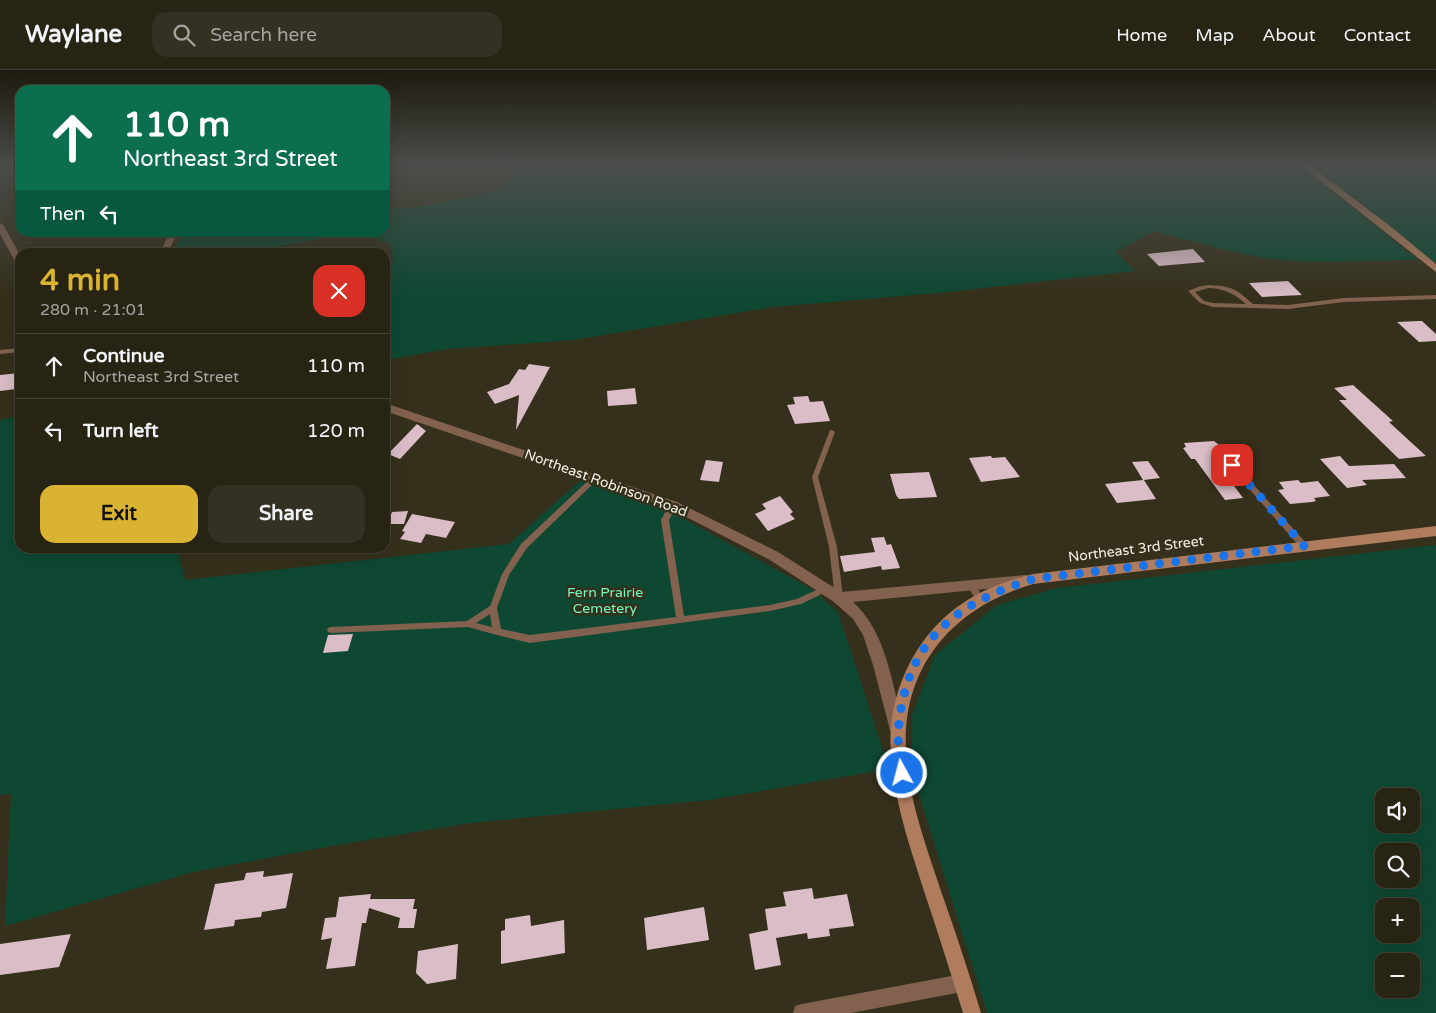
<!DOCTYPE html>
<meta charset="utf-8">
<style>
:root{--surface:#282414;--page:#343022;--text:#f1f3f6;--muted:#a5a4a0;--line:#444134;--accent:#dab333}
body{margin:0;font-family:"Varela Round",sans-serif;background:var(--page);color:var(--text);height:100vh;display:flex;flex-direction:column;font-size:19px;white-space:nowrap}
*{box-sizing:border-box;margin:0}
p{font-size:16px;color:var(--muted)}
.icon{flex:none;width:28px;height:28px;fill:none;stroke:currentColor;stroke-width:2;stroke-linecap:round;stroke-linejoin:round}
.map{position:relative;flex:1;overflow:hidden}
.panel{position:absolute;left:15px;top:178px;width:375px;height:305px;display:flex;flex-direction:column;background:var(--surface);border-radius:15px;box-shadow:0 5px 20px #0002,0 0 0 1px var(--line)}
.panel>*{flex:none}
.banner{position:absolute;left:15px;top:15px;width:375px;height:152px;border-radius:15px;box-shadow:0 5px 20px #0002,0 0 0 1px var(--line);background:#0b6e4f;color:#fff;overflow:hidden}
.controls{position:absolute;left:1375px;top:718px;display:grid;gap:10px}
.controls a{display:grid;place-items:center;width:45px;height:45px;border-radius:10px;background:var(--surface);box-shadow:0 5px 20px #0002,0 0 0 1px var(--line);font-size:25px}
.pin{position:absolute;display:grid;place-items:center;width:42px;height:42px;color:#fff;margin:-21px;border-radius:10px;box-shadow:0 2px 8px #0006}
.me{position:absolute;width:55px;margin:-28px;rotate:353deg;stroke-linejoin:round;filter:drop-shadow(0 0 4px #0008)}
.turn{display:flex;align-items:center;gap:18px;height:105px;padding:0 25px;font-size:22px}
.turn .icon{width:65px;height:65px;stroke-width:2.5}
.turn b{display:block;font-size:35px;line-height:42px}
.then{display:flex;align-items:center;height:48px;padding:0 25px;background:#0003;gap:10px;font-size:19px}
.round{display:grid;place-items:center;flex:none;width:52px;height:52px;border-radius:15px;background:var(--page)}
.summary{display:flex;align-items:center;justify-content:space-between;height:85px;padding:0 25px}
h1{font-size:30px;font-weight:700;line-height:38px;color:var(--accent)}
.button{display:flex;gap:10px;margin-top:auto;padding:10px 25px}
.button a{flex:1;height:58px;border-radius:15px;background:var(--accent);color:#111;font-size:20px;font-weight:700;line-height:58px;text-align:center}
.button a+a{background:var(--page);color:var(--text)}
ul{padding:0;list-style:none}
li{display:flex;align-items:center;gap:15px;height:65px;padding:0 25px;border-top:1px solid var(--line)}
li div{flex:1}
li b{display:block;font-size:19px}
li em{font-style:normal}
header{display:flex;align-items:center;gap:30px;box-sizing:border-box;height:70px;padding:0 25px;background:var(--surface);border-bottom:1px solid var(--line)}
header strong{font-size:24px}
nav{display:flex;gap:28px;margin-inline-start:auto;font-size:18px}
.search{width:350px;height:45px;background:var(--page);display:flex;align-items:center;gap:12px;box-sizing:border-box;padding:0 18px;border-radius:15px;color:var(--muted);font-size:19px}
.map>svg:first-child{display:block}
.green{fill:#0e4832;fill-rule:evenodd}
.building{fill:#dabdc6}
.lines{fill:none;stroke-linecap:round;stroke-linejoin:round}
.service{fill:#82614e;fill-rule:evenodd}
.minor{fill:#82614e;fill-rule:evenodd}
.tertiary{fill:#82614e;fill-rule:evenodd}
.secondary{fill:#b07c5e;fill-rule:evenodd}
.route{stroke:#1a73e8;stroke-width:9;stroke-dasharray:0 16.2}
.labels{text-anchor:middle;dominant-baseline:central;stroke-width:5;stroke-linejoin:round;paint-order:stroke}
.street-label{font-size:14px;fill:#f5f2e4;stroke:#35301b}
.park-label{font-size:14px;fill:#73fbc1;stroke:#35301b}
</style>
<header>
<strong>Waylane</strong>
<div class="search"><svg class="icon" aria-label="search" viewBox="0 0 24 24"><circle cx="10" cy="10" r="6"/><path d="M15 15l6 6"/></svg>Search here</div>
<nav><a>Home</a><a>Map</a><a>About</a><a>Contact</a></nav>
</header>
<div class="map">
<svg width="1436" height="943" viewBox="0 0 1436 943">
<rect width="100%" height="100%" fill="#35301b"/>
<g class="green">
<path d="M512 94H1298L1418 190C1370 190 1312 195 1265 188 1228 182 1191 171 1154 161L1116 182 1135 201 948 222 773 237 573 270 448 279 385 290V218L389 215 393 188 390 173 348 163 385 162V139L420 137 493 122 517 105Z"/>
<polygon points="1309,94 1436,94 1436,194 1363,134"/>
<polygon points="184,162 348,162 348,163 253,182 173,182"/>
<polygon points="20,346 20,478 177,478 185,510 509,474 583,408 673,443 810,518 838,542 889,699 709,730 470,753 337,775 193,802 5,856 11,724 0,725 0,350"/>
<path d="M1436 475V943H987L912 702V645L935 585 997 535 1057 518ZM1411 726V754H1384V726ZM1411 781V809H1384V781ZM1411 836V864H1384V836ZM1411 891V919H1384V891Z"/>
</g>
<g class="building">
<polygon points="1193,179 1205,192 1159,196 1147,184"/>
<polygon points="1288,211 1302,225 1262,227 1249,213"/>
<polygon points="1418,251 1422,251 1436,264 1436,271 1419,272 1397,252"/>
<polygon points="529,294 550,297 516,360 519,325 495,334 487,322 509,314 519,299 525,300"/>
<polygon points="20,303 20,311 16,319 0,321 0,305"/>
<polygon points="1353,315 1393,351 1389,352 1426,386 1399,389 1357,348 1339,330 1347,330 1334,318"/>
<polygon points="635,318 637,334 608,336 607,321"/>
<polygon points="808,326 810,332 823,331 830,351 795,354 787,335 795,334 793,327"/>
<polygon points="417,354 426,361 400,389 388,384"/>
<polygon points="1214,371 1228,382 1212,386 1243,428 1225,430 1195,389 1191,389 1183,378 1186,377 1184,373"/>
<polygon points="991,386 992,388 1005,387 1020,407 981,412 969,388"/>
<polygon points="1340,386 1349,396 1394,394 1406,408 1362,410 1367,415 1347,418 1320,389"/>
<polygon points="706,390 723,392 719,412 700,410"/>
<polygon points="1148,391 1160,408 1144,410 1156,429 1117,433 1105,414 1143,410 1132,392"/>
<polygon points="929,402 937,427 899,429 896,425 890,404"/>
<polygon points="1298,410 1301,413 1318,411 1330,426 1314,428 1316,431 1312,432 1290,434 1278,420 1284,419 1279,412"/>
<polygon points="780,426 793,442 790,444 795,449 768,461 755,444 766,439 762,434"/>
<polygon points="408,441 404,454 388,454 392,442"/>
<polygon points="412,444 455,452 446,468 426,464 421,473 400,469 405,462 402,461"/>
<polygon points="884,467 887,475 891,474 900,498 882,500 881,496 844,502 840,486 875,482 871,468"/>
<polygon points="353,564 348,581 323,583 328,565"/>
<polygon points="264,801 263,807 293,803 286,838 262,842 261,847 235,850 234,856 204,860 215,814 244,810 246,803"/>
<polygon points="812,818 814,829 847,824 854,856 829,859 830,866 808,869 807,863 776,868 781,895 755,900 749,864 768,860 765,839 786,836 783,822"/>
<polygon points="371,824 370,829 415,829 413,839 417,839 414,858 398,858 400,848 369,838 366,853 362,853 355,896 326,899 332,868 321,870 325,848 336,847 339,827"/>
<polygon points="704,837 709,870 647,880 644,848"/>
<polygon points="530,845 531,856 564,850 565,883 501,894 501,861 505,860 505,849"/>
<polygon points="71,864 59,897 0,905 0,874"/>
<polygon points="458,874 456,909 427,914 416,903 418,881"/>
</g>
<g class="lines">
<g class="service">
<path d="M1208 215 1223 216 1233 219 1240 223 1253 234 1288 235 1344 228 1436 225V229L1344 232 1288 239 1213 237 1200 233 1188 221 1198 217ZM1208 218C1223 218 1235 224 1246 234L1213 233 1204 231 1195 222Z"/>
<polygon points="20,278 20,282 0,284 0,280"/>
<polygon points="830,360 832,360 835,362 818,407 837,477 843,528 842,530 839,531 836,530 835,528 829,477 812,407"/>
<polygon points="1230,393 1234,393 1307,474 1308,476 1307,478 1301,478 1230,397 1229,395"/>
<path d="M596 404 599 407 598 409 527 478 509 505 497 538 501 559 530 565 676 547 661 450 670 433 673 432 677 435 669 450 684 546 770 535 797 529 825 516 828 517 829 519 828 521 801 534 770 541 530 573 497 565 468 557 331 563 328 562 327 560 328 558 331 557 467 551 490 536 502 504 521 474 594 405ZM490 544 492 557 476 553Z"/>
<polygon points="970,511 973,512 983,527 984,529 983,531 980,532 977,531 967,516 966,514 967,512"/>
</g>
<polygon class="minor" points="170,162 178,162 168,182 160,182"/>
<g class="tertiary">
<polygon points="0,153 4,156 20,185 20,196 16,193 0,164"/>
<path d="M385 333 677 432 778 482 841 522 1025 505 1030 506 1031 510 1030 514 1025 515 853 532C887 562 893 618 904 660L902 665 897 667 892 665 890 660 873 595 863 565 853 549 834 532 770 490 669 438 385 341Z"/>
<polygon points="962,904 968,907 971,913 968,919 962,922 851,943 793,943 795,936 802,934"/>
</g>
<g class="secondary">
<polygon points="1299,94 1308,94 1390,156 1436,194 1436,202"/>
<path d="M1436 456V466L1033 514C954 537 902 595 906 680 908 729 927 778 942 824 956 863 969 903 981 943H963C951 904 939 866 926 827 911 780 894 733 891 683 886 625 916 562 966 531 987 518 1009 510 1033 504Z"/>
</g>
</g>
<linearGradient id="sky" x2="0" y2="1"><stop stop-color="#1d1a0f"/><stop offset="0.42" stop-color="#4b4e4a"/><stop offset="1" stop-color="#4b4e4a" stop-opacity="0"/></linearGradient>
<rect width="1436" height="226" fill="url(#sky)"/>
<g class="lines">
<path class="route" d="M902 703C901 690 898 677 898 664 904 574 951 535 1033 509L1304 476 1232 395"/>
</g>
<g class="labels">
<g class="street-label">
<text transform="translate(606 413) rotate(20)">Northeast Robinson Road</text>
<text transform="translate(1136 479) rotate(-7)">Northeast 3rd Street</text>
</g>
<g class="park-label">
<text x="605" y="522">Fern Prairie<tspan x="605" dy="16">Cemetery</tspan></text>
</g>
</g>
</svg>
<div class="controls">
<a><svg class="icon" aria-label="sound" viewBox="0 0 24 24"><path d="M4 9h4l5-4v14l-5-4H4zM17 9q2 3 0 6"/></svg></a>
<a><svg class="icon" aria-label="search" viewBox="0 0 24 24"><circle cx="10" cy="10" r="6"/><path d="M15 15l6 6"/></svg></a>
<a>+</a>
<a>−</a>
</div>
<div class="pin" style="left:1232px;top:395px;background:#d93025"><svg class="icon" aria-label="arrive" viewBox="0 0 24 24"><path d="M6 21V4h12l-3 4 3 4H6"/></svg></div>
<svg class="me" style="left:902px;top:703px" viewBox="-20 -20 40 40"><circle r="17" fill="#1a73e8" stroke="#fff" stroke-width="3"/><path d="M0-11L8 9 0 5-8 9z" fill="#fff"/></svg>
<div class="banner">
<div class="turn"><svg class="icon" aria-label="ahead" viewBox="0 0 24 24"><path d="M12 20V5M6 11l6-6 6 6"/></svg><div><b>110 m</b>Northeast 3rd Street</div></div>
<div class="then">Then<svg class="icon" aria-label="left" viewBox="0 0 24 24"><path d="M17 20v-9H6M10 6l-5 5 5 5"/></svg></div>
</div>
<section class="panel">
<div class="summary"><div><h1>4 min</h1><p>280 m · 21:01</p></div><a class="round" style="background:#d93025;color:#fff"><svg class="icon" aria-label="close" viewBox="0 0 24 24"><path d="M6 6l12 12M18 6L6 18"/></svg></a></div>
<ul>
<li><svg class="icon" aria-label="ahead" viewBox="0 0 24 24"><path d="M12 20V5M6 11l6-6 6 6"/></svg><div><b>Continue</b><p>Northeast 3rd Street</p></div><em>110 m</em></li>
<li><svg class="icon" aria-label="left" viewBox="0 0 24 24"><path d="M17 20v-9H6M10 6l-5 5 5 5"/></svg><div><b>Turn left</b></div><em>120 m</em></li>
</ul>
<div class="button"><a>Exit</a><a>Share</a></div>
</section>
</div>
